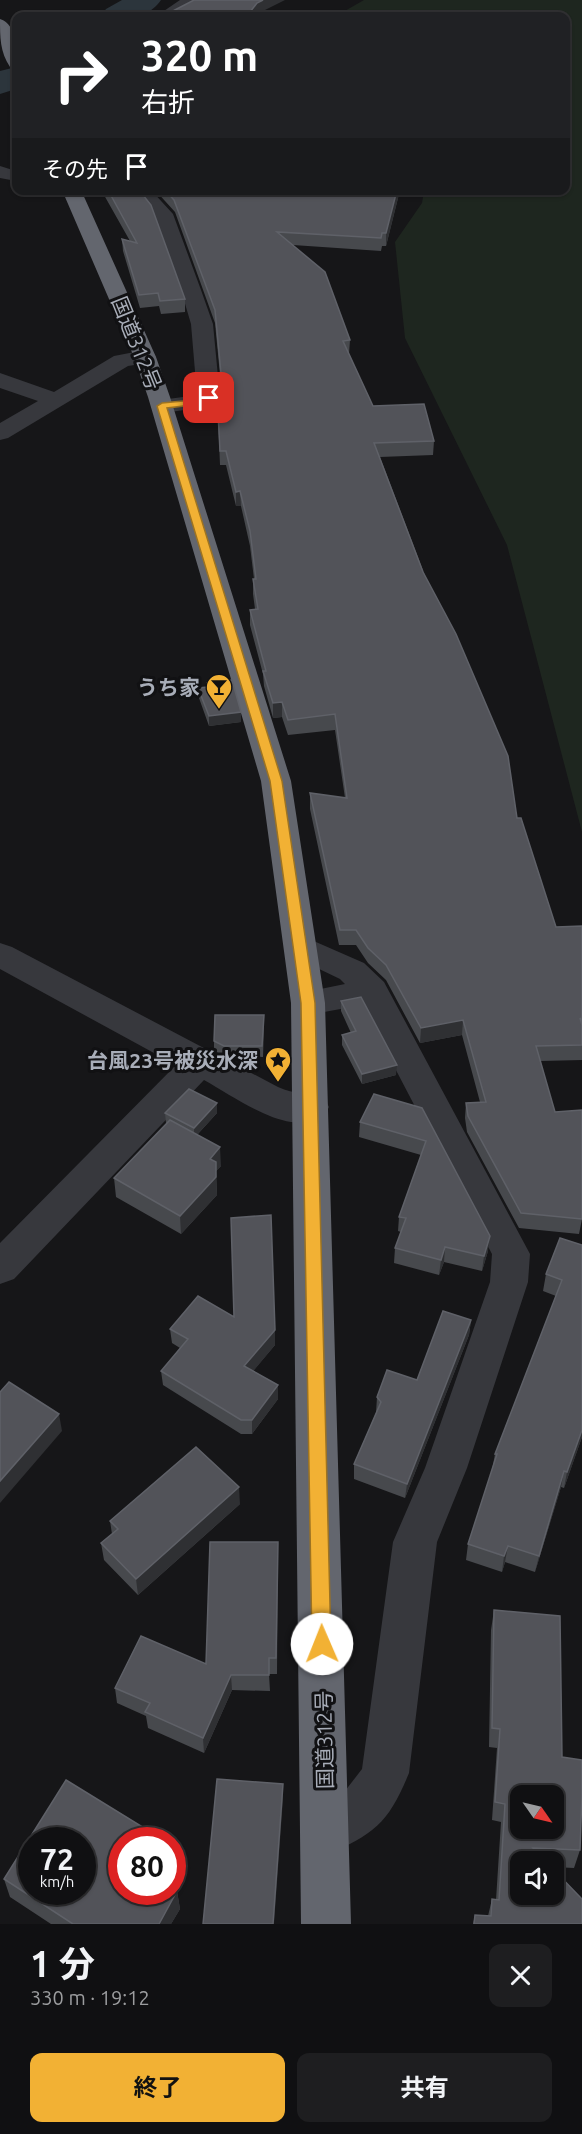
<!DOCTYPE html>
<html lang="ja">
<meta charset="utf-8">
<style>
:root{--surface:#101012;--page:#1e1e20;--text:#f1f3f6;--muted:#9c9d9f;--line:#303032;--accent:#f2b134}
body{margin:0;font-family:Ubuntu,"Noto Sans JP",sans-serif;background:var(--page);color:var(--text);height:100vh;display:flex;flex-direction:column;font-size:22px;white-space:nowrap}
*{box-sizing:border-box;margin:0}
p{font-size:20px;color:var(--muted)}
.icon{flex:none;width:33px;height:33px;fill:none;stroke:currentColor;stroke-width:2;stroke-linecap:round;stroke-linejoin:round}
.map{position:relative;height:1924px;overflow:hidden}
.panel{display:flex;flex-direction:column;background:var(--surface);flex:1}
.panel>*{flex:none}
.guide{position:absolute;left:12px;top:12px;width:558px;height:183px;border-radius:12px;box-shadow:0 2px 4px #0004,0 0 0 2px var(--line);background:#202124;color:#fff;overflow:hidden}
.needle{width:39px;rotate:124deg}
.fabs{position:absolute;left:510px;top:1785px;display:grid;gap:12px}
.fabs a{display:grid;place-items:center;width:54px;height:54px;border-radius:12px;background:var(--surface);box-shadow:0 2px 4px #0004,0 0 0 2px var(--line);font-size:30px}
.speed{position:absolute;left:18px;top:1827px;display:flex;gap:12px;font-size:30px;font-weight:700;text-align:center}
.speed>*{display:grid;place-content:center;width:78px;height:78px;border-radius:50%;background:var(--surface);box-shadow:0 2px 4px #0004,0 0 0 2px var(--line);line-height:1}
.speed small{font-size:15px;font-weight:400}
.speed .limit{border:9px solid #d22;background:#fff;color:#111}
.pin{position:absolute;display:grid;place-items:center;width:51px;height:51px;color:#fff;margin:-26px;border-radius:12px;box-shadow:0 3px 9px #0006}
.me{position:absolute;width:66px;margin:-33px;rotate:359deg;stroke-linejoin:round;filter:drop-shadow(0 0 4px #0008)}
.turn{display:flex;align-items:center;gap:21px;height:126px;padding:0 30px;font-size:27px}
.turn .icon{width:78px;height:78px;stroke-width:2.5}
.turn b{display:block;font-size:42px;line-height:51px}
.then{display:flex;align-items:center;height:57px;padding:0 30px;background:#0003;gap:12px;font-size:22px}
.round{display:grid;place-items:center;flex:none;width:63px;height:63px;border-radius:12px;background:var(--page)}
.overview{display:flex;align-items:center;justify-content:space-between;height:102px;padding:0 30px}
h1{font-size:36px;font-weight:700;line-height:45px}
.button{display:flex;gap:12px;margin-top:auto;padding:12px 30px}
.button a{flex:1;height:69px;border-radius:12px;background:var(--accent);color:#111;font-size:24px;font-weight:700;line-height:69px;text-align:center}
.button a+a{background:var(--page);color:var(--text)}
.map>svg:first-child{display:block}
.green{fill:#1e261f}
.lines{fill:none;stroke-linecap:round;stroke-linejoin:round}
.river{fill:#2c353c;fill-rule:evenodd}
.minor{fill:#37383d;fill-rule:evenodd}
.highway{fill:#63666e;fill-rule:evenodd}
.wall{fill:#47494d}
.shaded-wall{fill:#2f3033}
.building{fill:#525359;stroke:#5f6168;stroke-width:1.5;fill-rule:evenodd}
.route{fill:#f2b134;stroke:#9d7322;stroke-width:1.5}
.labels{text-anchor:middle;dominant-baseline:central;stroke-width:6;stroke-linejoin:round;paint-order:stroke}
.street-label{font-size:21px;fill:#a8adb8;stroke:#111113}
.poi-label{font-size:21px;font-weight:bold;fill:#a8adb8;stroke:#111113;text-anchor:end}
</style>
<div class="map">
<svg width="582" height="1924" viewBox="0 0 582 1924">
<rect width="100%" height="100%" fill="#161618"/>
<polygon class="green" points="364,0 582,0 582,832 507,545 405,338 395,242 422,203 424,191 566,190 566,16 336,16"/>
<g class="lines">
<g class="river">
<path d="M122 0H161C147 21 123 16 101 16L106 9Z"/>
<polygon points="16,67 16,89 0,94 0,71"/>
</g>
<g class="minor">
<polygon points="180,0 198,0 176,16 159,16 161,13"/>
<polygon points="0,166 16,171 16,181 0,178"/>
<polygon points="131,190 151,190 173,214 201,290 213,324 220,398 215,406 162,413 154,411 151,406 154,401 197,395 191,324 181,290 154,216"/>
<polygon points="145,350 153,352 156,357 153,362 128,366 8,438 0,440 0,423 38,401 0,388 0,373 54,392 114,356"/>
<path d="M300 935 364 963 384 982 530 1254 528 1282 467 1468 437 1542 409 1773C389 1822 375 1834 326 1855L309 1847 301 1830 309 1813 345 1791 362 1769 393 1542 425 1468 490 1282 492 1254 362 1005 308 1015 296 1012 291 1003 296 994 345 984 340 979 288 954 284 946 288 938Z"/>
<path d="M0 943 12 947 278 1087C295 1095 307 1092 324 1097L329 1107 324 1117C313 1120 302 1123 291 1122 263 1118 229 1094 204 1080L14 1279 0 1284V1243L176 1065 0 969Z"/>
</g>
<g class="highway">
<path d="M0 19C18 24 16 54 16 69L10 67C0 52 0 37 0 19Z"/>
<polygon points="62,190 81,190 156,357 170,397 291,781 325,1003 351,1924 301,1924 291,1003 261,781 148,397 134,357"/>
</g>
</g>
<g class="wall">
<polygon points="104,190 139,190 185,299 185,312 161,314 159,306 140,308 123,251 122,239 130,241 104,195"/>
<polygon points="155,190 400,190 386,246 382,246 381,251 293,245 350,340 349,354 373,406 434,441 433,455 380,457 517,818 556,927 582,926 582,1060 540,1061 582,1219 579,1234 519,1228 467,1132 465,1118 466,1103 480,1102 462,1035 420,1043 386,980 368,963 356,945 339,945 310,809 310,793 345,798 335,730 288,735 282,717 273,718 264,686 263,674 250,625 250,610 255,609 253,594 253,579 254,579 250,546 241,506 236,506 226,465 220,465 217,393 221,385 215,323 175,212"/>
<polygon points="207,683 241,722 209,726 199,698 198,688 208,687"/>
<polygon points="341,1001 396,1075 362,1084 342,1045 342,1035 351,1033 341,1011"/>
<polygon points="264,1026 263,1057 225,1056 214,1051 214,1041"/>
<polygon points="422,1108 488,1251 482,1271 444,1262 439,1275 394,1263 395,1248 401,1232 398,1231 399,1217 421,1155 359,1137 360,1122"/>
<polygon points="165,1113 217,1113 197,1135 221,1166 216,1171 217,1195 181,1234 116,1197 114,1178 167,1123 166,1123"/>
<polygon points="582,1245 582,1437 564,1488 561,1487 535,1572 505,1562 502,1572 466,1560 468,1544 492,1470 495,1454 556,1296 543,1291 546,1274"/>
<polygon points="234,1317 275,1345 253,1371 278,1385 278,1399 252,1434 241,1434 163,1385 161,1371 180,1348 172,1343 170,1329"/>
<polygon points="471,1320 469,1335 405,1498 354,1479 354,1464 376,1413 377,1397 417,1380"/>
<polygon points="240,1504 138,1595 104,1560 101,1543 112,1534 110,1521"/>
<polygon points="278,1542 277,1674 269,1674 270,1691 232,1690 204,1753 148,1728 146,1716 117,1703 115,1688 206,1664"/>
<polygon points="494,1610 562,1757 580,1850 574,1868 554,1867 554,1862 520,1862 582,1924 473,1924 475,1915 488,1916 492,1899 496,1900 501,1822 492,1820 497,1748 489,1747 491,1630"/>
<polygon points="4,1879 122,1892 177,1891 180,1909 171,1924 51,1924 10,1897"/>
</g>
<g class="shaded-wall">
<polygon points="263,0 285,0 257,14 256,16 247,16 257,3"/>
<polygon points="397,190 400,190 386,246 386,233"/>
<polygon points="240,491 241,506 236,506 236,492"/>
<polygon points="282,702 282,717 273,718 273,703"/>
<polygon points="241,712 241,722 209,726 209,716"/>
<polygon points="463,1020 462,1035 420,1043 421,1028"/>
<polygon points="397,1065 396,1075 362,1084 362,1074"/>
<polygon points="217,1103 217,1113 194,1138 194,1128"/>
<polygon points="220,1147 221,1166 216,1171 217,1195 181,1234 180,1216 210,1159"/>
<polygon points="490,1236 488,1251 482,1271 484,1256"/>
<polygon points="445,1247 444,1262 439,1275 441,1260"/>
<polygon points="471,1320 469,1335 405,1498 407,1484"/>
<polygon points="275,1330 275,1345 245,1381 244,1366"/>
<polygon points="278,1385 278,1399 252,1434 252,1420"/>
<polygon points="59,1414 62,1431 0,1503 0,1481"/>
<polygon points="582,1430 582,1437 564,1488 567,1472"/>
<polygon points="564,1471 561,1487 535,1572 539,1556"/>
<polygon points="239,1487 240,1504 138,1595 136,1579"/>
<polygon points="508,1546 505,1562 502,1572 504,1556"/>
<polygon points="231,1675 232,1690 204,1753 203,1738"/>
<polygon points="283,1784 283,1799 274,1924 273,1924"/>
<polygon points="154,1834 155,1840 151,1840"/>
<polygon points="177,1891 180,1909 171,1924 159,1924"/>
</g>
<g class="building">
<polygon points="194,0 263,0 257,3 247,16 165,16 171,12"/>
<polygon points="108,190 139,190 151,205 185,299 160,301 158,293 139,295 122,239 137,243"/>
<polygon points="165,190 397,190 386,233 382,233 381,238 277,232 325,272 350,340 343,341 373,406 424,404 434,441 374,443 423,572 456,634 508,756 517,818 521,818 556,927 582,926 582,1021 580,1018 582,1025 582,1045 536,1046 555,1112 582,1110 582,1219 521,1213 468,1116 466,1103 486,1102 463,1020 421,1028 386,965 368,948 356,930 340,930 310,793 347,798 335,714 288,720 282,702 273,703 263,671 266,671 250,610 258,609 253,579 256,579 250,531 240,491 236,492 226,451 220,451 217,393 222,384 215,310 174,200"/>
<polygon points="232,680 241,712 209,716 198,688 208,687 207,683"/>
<polygon points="361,997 397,1065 362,1074 342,1035 356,1031 341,1001"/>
<polygon points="215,1015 264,1015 262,1046 224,1046 214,1041"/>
<polygon points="189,1089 217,1103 194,1128 165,1113"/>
<polygon points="374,1094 422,1108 490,1236 484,1256 445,1247 441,1260 395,1248 406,1218 399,1217 426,1141 360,1122"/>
<polygon points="170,1120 220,1147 210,1159 216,1162 216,1177 180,1216 114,1178"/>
<polygon points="271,1215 275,1330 244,1366 278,1385 252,1420 241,1420 161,1371 188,1339 170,1329 198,1296 234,1317 231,1218"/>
<polygon points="560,1238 582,1245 582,1430 567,1472 564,1471 539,1556 508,1546 504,1556 468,1544 497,1454 495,1454 562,1280 546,1274"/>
<polygon points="443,1311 471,1320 407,1484 354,1464 381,1402 377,1397 387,1370 417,1380"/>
<polygon points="9,1382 59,1414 0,1481 0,1392"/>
<polygon points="196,1447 239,1487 136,1579 101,1543 118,1529 110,1521"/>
<polygon points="210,1542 278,1542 276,1658 269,1658 269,1675 231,1675 203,1738 145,1712 150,1703 115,1688 141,1636 206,1664"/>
<path d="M494 1610 560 1616 562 1757 582 1760V1794L580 1850 533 1848 546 1862H520V1894H554V1870L582 1899V1924H474L475 1915 491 1916 492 1899 499 1900 505 1804 495 1802 500 1729 492 1728ZM520 1796H554V1828H520Z"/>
<polygon points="217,1779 283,1784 273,1924 203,1924"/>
<path d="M66 1780 154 1834 151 1840H122V1892H172V1888L177 1891 159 1924H73L4 1879ZM32 1840H82V1892H32Z"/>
</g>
<polygon class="route" points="209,395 214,398 210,403 167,408 282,781 315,1003 331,1644 329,1650 322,1653 315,1650 312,1644 301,1003 270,781 157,406 162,403 204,399"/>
<defs>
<g id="bar-pin" transform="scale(1.35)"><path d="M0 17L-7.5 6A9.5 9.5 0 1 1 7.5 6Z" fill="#f2b134" stroke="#111113"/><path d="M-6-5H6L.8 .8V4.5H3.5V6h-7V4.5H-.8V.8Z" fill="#111"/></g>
<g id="sight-pin" transform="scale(1.35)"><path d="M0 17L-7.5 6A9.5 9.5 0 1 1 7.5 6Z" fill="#f2b134" stroke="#111113"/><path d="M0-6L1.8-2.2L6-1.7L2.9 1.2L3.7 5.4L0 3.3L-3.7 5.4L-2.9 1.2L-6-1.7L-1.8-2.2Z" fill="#111"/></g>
</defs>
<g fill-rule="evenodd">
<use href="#bar-pin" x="219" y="687"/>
<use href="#sight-pin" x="278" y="1060"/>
</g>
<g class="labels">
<g class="street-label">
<text transform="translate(137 343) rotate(68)">国道312号</text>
<text transform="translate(324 1740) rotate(-91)">国道312号</text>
</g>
<g class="poi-label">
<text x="200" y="687">うち家</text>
<text x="258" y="1060">台風23号被災水深</text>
</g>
</g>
</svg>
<div class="fabs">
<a><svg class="needle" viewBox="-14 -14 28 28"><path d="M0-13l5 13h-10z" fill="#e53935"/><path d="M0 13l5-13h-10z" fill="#9c9d9f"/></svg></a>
<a><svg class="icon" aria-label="sound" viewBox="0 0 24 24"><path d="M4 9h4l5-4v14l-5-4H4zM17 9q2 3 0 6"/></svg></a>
</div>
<div class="speed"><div>72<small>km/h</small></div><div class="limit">80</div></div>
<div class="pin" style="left:209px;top:398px;background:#d93025"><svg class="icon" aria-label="arrive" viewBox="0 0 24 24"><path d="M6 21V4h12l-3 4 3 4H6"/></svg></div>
<svg class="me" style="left:322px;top:1644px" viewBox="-20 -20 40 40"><circle r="19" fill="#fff"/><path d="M0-13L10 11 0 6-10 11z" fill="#f2b134"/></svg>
<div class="guide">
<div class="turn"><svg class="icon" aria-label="right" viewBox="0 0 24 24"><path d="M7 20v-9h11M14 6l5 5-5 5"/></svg><div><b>320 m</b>右折</div></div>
<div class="then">その先<svg class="icon" aria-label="arrive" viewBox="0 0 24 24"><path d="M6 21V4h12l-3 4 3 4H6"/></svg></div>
</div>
</div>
<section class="panel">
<div class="overview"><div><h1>1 分</h1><p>330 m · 19:12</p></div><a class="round"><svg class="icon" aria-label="close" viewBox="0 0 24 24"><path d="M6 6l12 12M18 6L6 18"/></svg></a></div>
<div class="button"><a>終了</a><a>共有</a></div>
</section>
